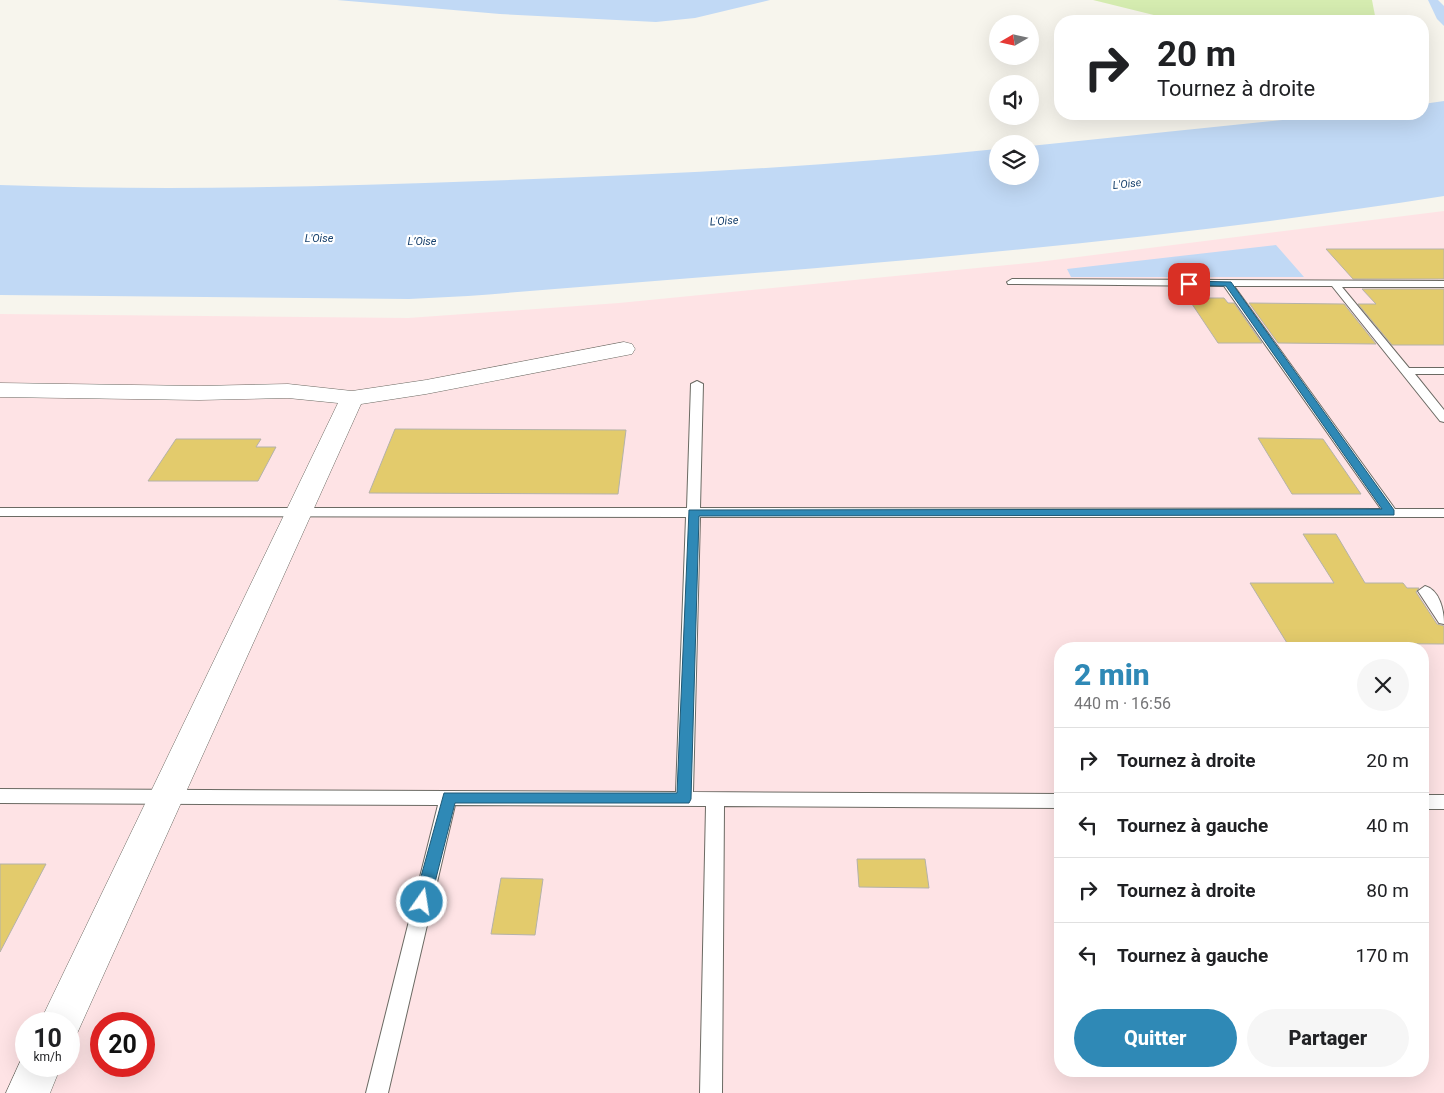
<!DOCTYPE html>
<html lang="fr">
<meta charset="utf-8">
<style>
:root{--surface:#fff;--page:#f6f6f6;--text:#202124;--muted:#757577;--line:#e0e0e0;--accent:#2f89b6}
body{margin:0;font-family:Roboto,sans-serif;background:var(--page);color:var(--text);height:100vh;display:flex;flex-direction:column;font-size:19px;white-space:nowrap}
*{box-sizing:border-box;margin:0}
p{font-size:16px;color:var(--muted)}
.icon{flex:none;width:28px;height:28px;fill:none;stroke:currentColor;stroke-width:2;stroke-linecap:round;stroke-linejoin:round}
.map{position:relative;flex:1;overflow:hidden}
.sheet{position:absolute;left:1054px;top:642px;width:375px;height:435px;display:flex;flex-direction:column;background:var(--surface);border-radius:20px;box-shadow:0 5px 20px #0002}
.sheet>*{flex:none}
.hud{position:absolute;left:1054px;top:15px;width:375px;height:105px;border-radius:20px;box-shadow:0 5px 20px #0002;background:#fff;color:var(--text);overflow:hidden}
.needle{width:32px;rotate:261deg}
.fabs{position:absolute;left:989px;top:15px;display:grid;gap:10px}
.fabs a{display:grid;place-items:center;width:50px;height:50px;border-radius:50%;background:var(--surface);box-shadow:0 5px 20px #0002;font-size:25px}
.speed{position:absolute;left:15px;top:1012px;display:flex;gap:10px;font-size:25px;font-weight:700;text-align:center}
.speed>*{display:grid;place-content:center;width:65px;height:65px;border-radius:50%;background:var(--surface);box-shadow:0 5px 20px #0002;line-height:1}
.speed small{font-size:12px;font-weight:400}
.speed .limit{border:8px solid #d22;background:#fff;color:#111}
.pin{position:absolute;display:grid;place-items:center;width:42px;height:42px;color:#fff;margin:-21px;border-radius:10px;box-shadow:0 2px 8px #0006}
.me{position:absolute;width:55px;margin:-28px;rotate:13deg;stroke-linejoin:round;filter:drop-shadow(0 0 4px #0008)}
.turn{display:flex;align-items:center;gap:18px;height:105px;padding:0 20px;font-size:22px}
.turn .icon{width:65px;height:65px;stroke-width:2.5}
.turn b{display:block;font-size:35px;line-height:42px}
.round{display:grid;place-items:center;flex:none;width:52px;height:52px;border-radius:26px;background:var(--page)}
.overview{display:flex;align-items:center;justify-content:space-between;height:85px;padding:0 20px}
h1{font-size:30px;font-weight:800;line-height:38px;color:var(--accent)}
.button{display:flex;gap:10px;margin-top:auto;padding:10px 20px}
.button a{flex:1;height:58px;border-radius:30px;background:var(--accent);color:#fff;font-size:20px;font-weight:800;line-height:58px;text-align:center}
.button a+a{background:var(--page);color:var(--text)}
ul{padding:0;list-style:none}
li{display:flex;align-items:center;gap:15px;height:65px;padding:0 20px;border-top:1px solid var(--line)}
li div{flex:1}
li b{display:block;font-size:19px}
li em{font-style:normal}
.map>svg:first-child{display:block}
.industrial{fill:#fee3e5;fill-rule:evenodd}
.green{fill:#d5ecb0}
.water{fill:#c1d9f5}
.building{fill:#e3cb6c;stroke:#b4b2aa}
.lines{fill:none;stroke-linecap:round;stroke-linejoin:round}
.service-casing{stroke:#6b6a63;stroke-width:2}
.minor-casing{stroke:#6b6a63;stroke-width:1}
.service{fill:#fff;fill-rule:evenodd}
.minor{fill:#fff;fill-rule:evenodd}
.route{fill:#2f89b6;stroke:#1f5976}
.labels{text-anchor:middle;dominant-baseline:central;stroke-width:4.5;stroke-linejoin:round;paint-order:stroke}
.far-water-label{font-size:11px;font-style:italic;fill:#17416d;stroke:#fff}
</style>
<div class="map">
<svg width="1444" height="1093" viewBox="0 0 1444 1093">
<rect width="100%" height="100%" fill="#f7f5ed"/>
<path class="industrial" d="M1444 211V1093H0V314L408 318 619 303 1038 262ZM1060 649H1422V1071H1060ZM26 1024H69V1066H26ZM101 1024H144V1066H101Z"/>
<polygon class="green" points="1093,0 1372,0 1376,21 1178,21"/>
<g class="water">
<polygon points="337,0 770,0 695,18 656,22 500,14"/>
<polygon points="1428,0 1438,0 1444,6 1444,26 1437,19"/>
<path d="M1444 101V196C1121 247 794 270 468 296L409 299 0 295V185C161 191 321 187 482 181 654 175 826 167 997 149L998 176H1030V146L1341 114H1422L1423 104Z"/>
<polygon points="1276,245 1304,277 1071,277 1067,269"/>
</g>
<g class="building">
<polygon points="1326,249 1444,249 1444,279 1353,279"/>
<polygon points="1362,289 1444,289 1444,345 1392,345 1358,304 1376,304"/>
<polygon points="1188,298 1224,298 1228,303 1234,303 1262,343 1218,343"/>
<polygon points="1249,303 1344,304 1376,344 1278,343"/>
<polygon points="395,429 626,430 618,494 369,493"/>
<polygon points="1258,438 1323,439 1361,494 1292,494"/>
<polygon points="176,439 261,439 256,447 276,447 258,481 148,481"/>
<polygon points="1303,534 1336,534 1365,583 1403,583 1407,588 1419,588 1416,592 1437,624 1444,626 1444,644 1287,643 1250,583 1334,583"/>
<polygon points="857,859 925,859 929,888 859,887"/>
<polygon points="0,864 46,864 0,952"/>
<polygon points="501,878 543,879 535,935 491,934"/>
</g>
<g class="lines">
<g class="service-casing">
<g id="service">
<polygon points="1012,279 1444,281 1444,287 1342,287 1409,368 1444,368 1444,374 1415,374 1444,410 1444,422 1440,421 1332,286 1234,286 1395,509 1444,509 1444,517 700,517 693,792 1060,794 1060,808 724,806 722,1093 700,1093 706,806 455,805 388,1093 366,1093 438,805 0,803 0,789 676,792 686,517 0,516 0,508 687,508 691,384 697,381 703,384 700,508 1381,509 1224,286 1008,284 1007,282"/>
<path d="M1425 586C1440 590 1444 611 1444 624L1439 623 1418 591Z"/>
<rect x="1422" y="795" width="22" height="14"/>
</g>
</g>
<g class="minor-casing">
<g id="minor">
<polygon points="624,342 632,344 635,349 632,354 426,394 361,404 75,1038 69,1040 69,1024 39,1024 338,403 288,398 199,400 0,397 0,383 199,386 288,384 352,391 426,380"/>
<polygon points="25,1051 26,1066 61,1066 50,1093 6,1093"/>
</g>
</g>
<use href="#service" class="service"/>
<use href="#minor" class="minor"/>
</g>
<polygon class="route" points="1189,281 1231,282 1394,510 1394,515 699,516 691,799 689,803 455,803 430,902 428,907 422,909 417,907 414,902 444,793 677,793 689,510 1382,509 1226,286 1186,285 1185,284"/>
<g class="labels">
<g class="far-water-label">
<text transform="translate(1127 184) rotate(-6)">L'Oise</text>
<text transform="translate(724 221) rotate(-4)">L'Oise</text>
<text x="319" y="238">L'Oise</text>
<text x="422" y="241">L’Oise</text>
</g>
</g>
</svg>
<div class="fabs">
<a><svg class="needle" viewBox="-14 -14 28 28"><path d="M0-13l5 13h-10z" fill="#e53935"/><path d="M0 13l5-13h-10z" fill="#757577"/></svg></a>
<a><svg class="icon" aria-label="sound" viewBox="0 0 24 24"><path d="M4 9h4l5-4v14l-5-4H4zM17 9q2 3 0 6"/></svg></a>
<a><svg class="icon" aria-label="layers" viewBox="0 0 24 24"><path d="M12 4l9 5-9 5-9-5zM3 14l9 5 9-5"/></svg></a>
</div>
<div class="speed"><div>10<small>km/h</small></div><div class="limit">20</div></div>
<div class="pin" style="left:1189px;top:284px;background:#d93025"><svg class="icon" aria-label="arrive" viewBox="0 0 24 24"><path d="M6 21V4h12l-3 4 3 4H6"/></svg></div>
<svg class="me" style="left:422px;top:902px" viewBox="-20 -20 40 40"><circle r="17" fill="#2f89b6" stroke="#fff" stroke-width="3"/><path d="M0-11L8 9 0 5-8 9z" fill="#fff"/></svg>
<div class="hud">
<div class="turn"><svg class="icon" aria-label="right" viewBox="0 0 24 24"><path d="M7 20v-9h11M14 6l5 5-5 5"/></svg><div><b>20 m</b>Tournez à droite</div></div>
</div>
<section class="sheet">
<div class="overview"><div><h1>2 min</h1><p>440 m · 16:56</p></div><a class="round"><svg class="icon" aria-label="close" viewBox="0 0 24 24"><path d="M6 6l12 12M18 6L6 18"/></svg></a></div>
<ul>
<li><svg class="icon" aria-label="right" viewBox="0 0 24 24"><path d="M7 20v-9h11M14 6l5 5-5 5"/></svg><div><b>Tournez à droite</b></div><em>20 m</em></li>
<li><svg class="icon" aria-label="left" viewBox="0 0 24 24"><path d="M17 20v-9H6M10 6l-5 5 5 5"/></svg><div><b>Tournez à gauche</b></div><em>40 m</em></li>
<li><svg class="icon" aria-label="right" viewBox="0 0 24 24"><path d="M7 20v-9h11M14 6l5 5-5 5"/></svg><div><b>Tournez à droite</b></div><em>80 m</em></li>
<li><svg class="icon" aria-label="left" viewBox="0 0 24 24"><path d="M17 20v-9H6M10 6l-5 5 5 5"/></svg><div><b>Tournez à gauche</b></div><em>170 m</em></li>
</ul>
<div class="button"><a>Quitter</a><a>Partager</a></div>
</section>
</div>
